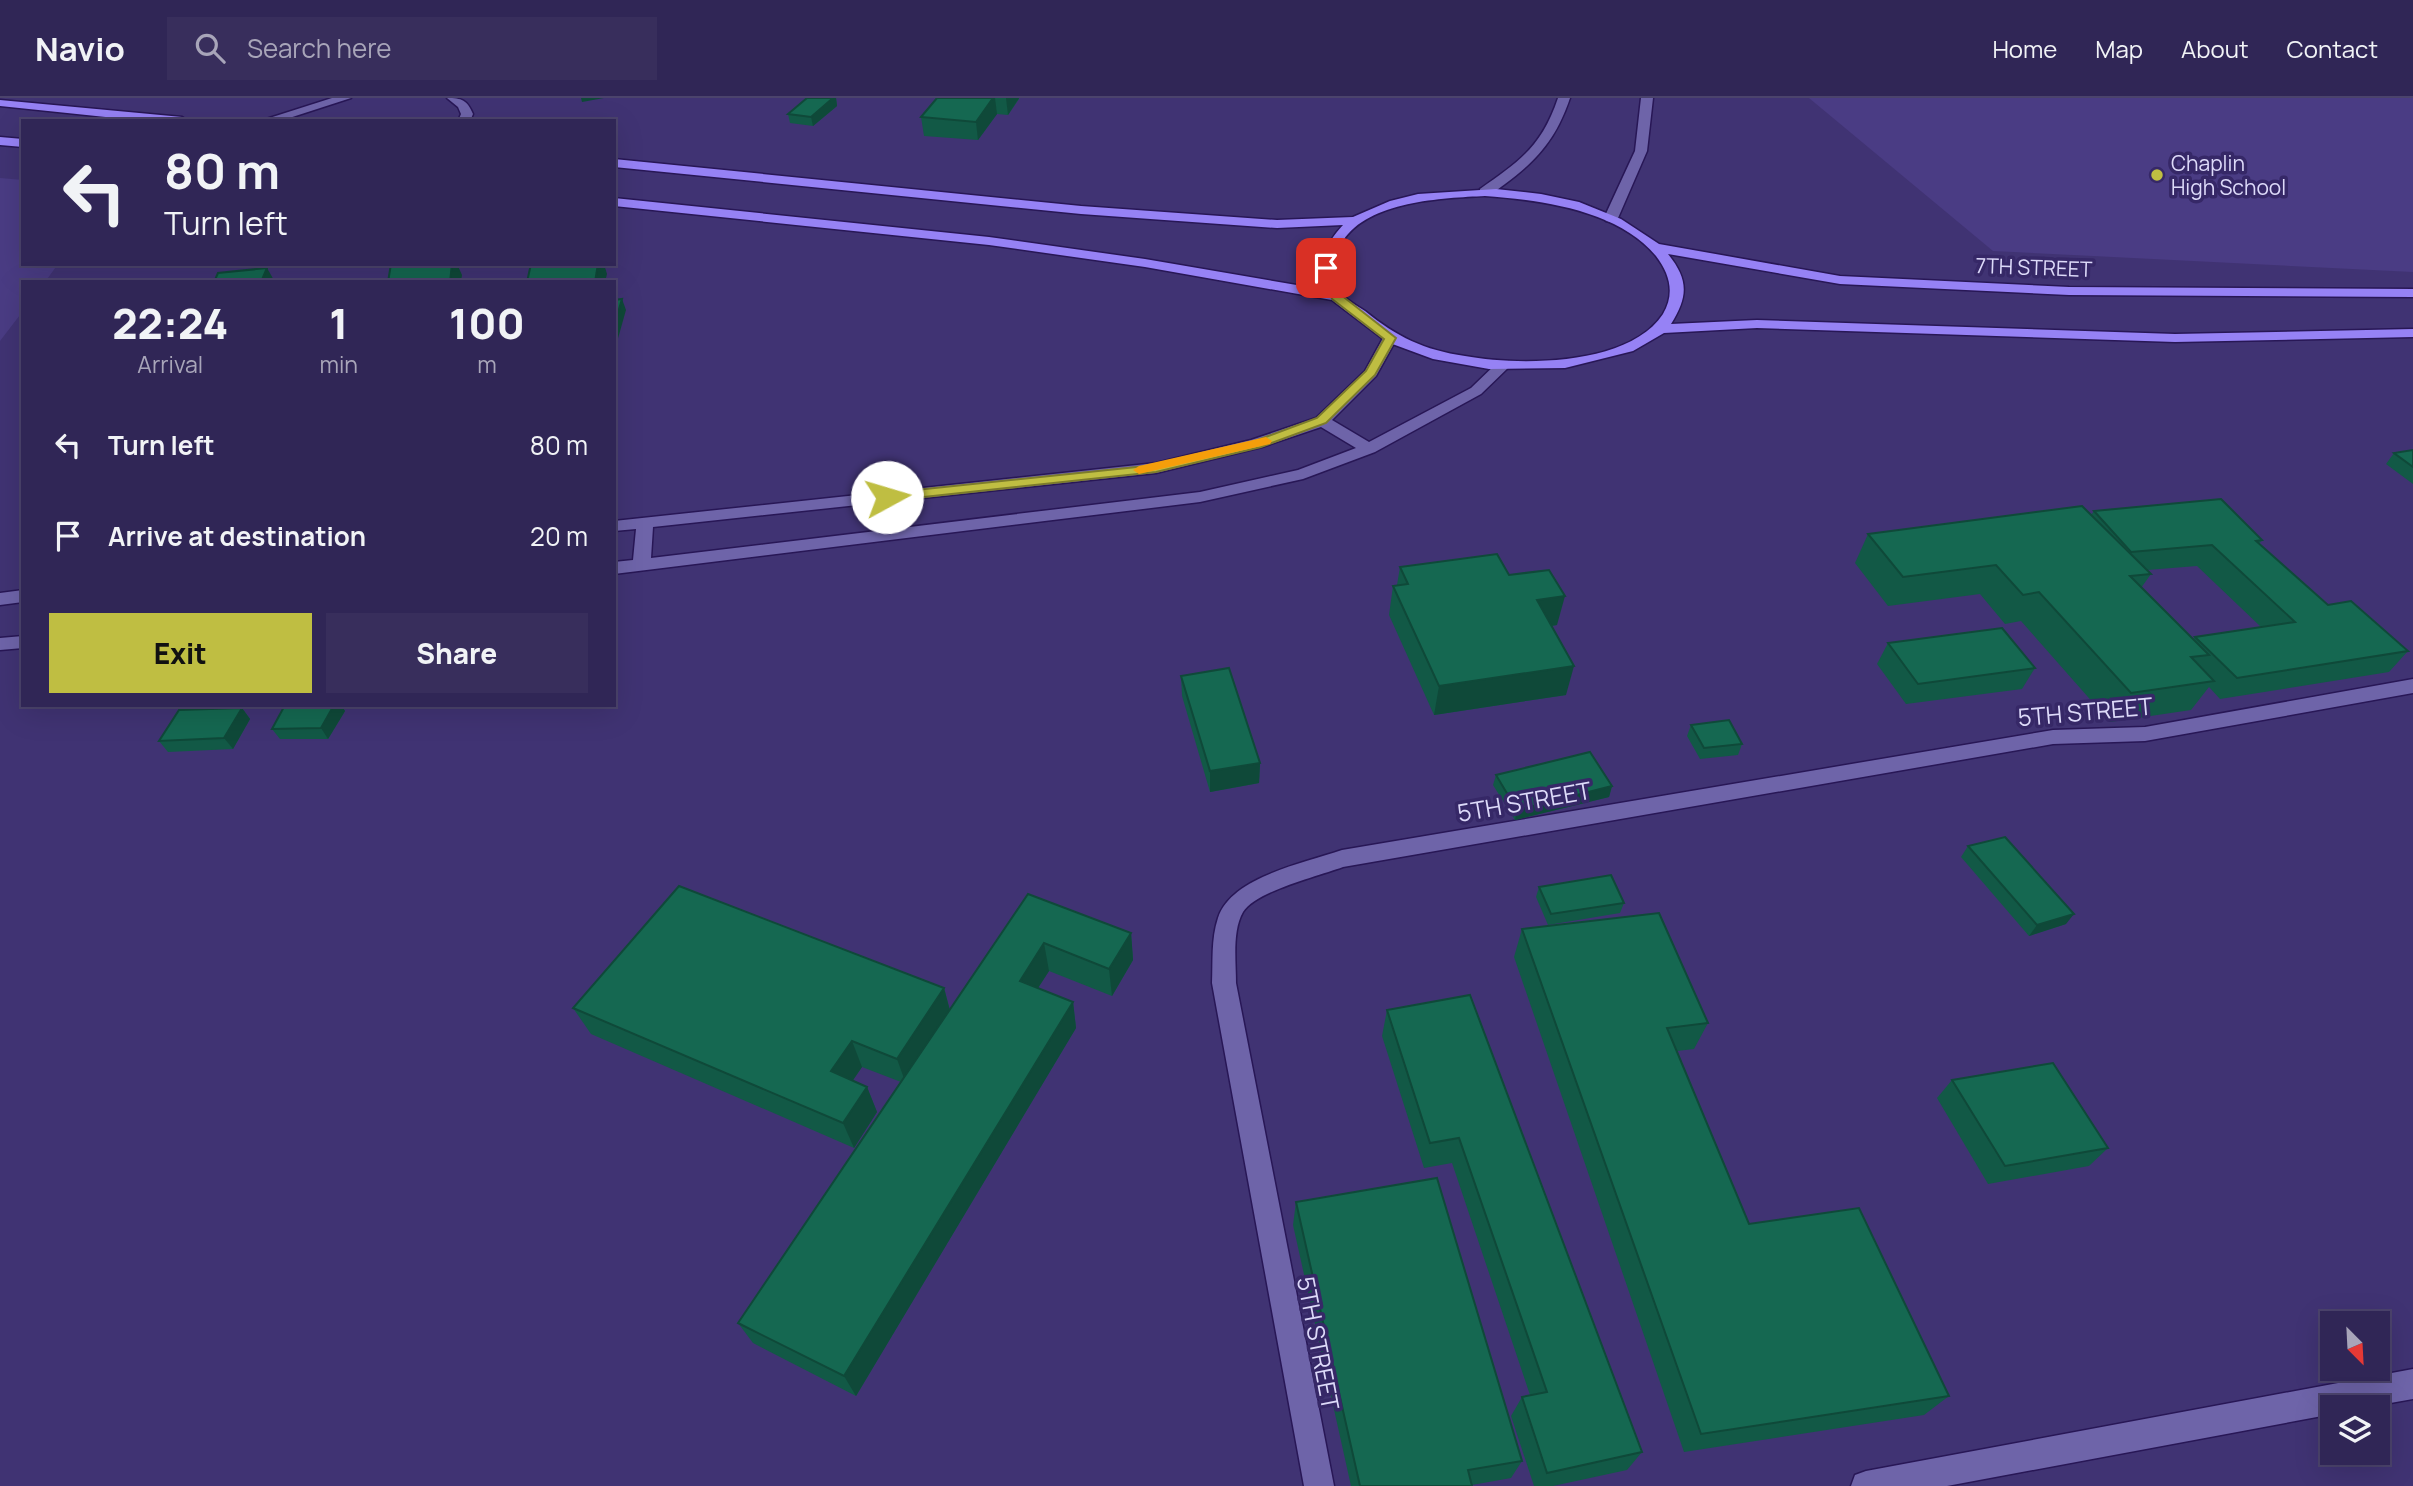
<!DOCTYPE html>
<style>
:root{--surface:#302656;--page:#382e5c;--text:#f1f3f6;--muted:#a8a5b9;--line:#4b436c;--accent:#bfbe42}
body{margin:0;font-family:Manrope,sans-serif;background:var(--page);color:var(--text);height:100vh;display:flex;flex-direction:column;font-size:26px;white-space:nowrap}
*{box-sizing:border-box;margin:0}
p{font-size:23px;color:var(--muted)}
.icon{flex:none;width:38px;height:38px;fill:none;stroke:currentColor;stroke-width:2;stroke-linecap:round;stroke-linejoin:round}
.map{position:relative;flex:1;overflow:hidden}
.drawer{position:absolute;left:21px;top:182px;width:595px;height:427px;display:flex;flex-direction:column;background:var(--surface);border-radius:0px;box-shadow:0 7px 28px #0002,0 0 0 2px var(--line)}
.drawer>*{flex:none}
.hud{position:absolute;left:21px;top:21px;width:595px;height:147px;border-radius:0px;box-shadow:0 7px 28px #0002,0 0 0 2px var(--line);background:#302656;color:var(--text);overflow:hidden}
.needle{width:46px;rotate:156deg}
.fabs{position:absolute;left:2320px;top:1213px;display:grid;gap:14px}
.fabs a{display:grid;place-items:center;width:70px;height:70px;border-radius:0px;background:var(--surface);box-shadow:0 7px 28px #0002,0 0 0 2px var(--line);font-size:35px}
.pin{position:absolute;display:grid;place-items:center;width:60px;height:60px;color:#fff;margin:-30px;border-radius:14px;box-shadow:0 4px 10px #0006}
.me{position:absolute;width:77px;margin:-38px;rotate:84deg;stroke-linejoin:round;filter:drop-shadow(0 0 5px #0008)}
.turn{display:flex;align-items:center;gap:24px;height:147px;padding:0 28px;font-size:32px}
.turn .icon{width:91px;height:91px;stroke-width:2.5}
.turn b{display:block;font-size:49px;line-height:60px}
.eta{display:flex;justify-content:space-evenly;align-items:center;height:119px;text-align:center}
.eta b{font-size:42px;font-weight:800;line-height:49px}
.primary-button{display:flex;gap:14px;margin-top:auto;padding:14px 28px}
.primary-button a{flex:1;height:80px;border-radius:0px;background:var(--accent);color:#111;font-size:28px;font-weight:800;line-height:80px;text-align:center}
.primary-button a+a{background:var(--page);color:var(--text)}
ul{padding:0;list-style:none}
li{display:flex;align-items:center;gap:21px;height:91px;padding:0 28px}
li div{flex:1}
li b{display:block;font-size:26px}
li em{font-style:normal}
header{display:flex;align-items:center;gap:42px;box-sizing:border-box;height:98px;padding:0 35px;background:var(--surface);border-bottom:2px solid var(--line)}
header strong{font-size:33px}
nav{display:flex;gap:38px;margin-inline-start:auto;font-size:24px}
.search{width:490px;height:63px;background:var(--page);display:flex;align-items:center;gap:18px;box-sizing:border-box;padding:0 24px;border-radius:0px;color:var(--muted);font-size:26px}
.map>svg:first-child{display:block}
.built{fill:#4a3c84}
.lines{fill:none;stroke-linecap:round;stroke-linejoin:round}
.street-casing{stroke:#281756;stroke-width:3}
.highway-casing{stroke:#281756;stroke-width:3}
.street{fill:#6e64a9;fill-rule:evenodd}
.highway{fill:#9682f5;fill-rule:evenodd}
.wall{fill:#125946;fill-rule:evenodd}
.shaded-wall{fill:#0f4939}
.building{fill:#156851;stroke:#0f4939;stroke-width:2}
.route{fill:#bfbe42;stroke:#7c7c2b;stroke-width:2}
.slow{fill:#f59e0b}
.poi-dot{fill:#bfbe42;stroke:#362867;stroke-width:2.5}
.labels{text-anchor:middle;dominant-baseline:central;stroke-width:7;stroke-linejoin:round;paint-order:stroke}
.far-poi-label{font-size:21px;fill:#dddaf9;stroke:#362867;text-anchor:start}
.far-street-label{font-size:21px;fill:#dddaf9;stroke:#362867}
.street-label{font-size:24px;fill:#dddaf9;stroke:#362867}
</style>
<header>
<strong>Navio</strong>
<div class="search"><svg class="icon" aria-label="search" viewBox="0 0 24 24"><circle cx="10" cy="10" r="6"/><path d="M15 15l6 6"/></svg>Search here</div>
<nav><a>Home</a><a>Map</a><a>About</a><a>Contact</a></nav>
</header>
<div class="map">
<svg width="2413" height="1388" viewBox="0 0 2413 1388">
<rect width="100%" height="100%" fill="#403373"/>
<g class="built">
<polygon points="1809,0 2413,0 2413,174 1993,153"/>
<polygon points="0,80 23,82 23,166 58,166 45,184 23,184 23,213 0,243"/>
</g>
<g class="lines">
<g class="street-casing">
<g id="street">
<polygon points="332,0 351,0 280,23 260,23"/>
<path d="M447 0C462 0 467 2 473 16L470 23H458L461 16 458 9Z"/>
<path d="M1558 0H1570C1557 39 1538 62 1505 86 1497 92 1490 98 1480 97V91C1520 63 1542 48 1558 0Z"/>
<polygon points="1641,0 1653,0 1647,53 1618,120 1611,124 1606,123 1604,120 1635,53"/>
<path d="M1390 236 1397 240 1376 278 1332 322 1369 344 1471 290 1498 264H1508L1511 267 1481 296 1375 354 1303 381 1200 404 614 476V464L633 462 636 431 614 433V423L1156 365 1251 342 1316 320 1365 273 1383 240ZM1321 329 1356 350 1298 372 1200 394 651 460 653 429 1156 375 1262 349Z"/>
<polygon points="23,492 23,504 0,507 0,495"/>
<polygon points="23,538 23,550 0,552 0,540"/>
<path d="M2413 581V595L2145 643 2053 646 1343 769C1319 778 1256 793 1243 814 1232 833 1236 864 1236 885L1334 1388H1304L1212 885C1213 864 1211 841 1218 820 1231 779 1304 765 1342 752L2053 632 2145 629Z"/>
<polygon points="2413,1271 2413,1301 2368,1309 2333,1309 2333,1316 1947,1388 1851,1388 1855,1377 1866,1373"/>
</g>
</g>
<g class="highway-casing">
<g id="highway">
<polygon points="0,2 182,19 188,23 144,23 0,8"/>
<polygon points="0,39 23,41 23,49 0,47"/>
<path d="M614 61 1081 108 1277 122 1353 119 1390 103 1418 96 1496 91 1541 96 1579 104 1621 121 1659 146 1840 178 2069 189 2413 191V199L2069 197 1840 186 1668 156C1689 182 1688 199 1671 226L1757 222 2175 236 2413 231V239L2175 244 1757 230 1664 235 1633 253 1565 270 1489 271 1433 261 1387 244 1332 202 1145 169 989 147 614 108V100L989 139 1145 161 1326 192C1316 167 1325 146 1343 127L1277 130 1081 116 614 69ZM1485 98C1540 102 1618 112 1656 158 1670 176 1675 196 1663 216 1629 268 1519 268 1465 258 1424 252 1397 239 1365 213 1358 208 1349 204 1344 198 1330 183 1334 159 1343 143 1368 103 1443 100 1485 98Z"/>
</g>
</g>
<use href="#street" class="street"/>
<use href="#highway" class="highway"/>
</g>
<g class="wall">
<polygon points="807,0 836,0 837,8 813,28 790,25 788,16"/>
<polygon points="937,0 1019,0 1019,1 1008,17 997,16 978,42 924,38 921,19"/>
<polygon points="2413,352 2413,386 2386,366 2394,355"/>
<path d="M2094 413 2262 442 2259 446 2328 507 2408 553 2389 574 2220 601 2209 589 2191 612 2110 624 2021 523 2005 526 1980 496 1888 508 1855 465 1868 436 2091 417ZM2197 468 2261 529 2195 539 2193 541 2141 490 2151 476 2147 472Z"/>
<polygon points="1400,469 1509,477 1557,527 1551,528 1566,597 1434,617 1389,517 1393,488 1397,487"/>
<polygon points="1888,545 2035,570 2022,591 1906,606 1877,566"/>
<polygon points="1181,578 1260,665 1259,685 1210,694 1182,598"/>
<polygon points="285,607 341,607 345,613 328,641 280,641 272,631"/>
<polygon points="242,610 250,621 233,651 168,654 159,643"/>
<polygon points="1691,627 1742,646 1738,657 1700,661 1687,638"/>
<polygon points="1496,677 1612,688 1609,699 1515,722 1493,687"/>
<polygon points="1968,748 2066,826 2029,838 1961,759"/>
<polygon points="1539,789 1624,805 1620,815 1548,827 1536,799"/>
<polygon points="1028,796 1131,835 1133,862 1112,898 1049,873 1038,890 1073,904 1076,930 856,1298 753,1245 738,1225 901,984 862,969 853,982 867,989 877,1014 854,1050 591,936 573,910 944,890 950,912"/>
<polygon points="1522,831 1708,925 1694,951 1677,953 1749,1126 1949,1298 1924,1317 1684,1354 1514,859"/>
<polygon points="1387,912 1642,1354 1627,1372 1553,1388 1534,1388 1511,1318 1522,1299 1530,1297 1452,1065 1424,1070 1382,938"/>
<polygon points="1952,982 2108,1050 2089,1068 1988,1086 1937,1000"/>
<polygon points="1296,1104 1522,1363 1511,1380 1472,1387 1472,1388 1351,1388 1293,1127"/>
</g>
<g class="shaded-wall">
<polygon points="581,0 604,0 582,4"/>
<polygon points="833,0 836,0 837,8 813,28 811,19"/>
<polygon points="993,0 995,0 997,16 978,42 976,24"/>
<polygon points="1006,0 1019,0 1008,17"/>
<polygon points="452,166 457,166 462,177 461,184 450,184"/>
<polygon points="598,166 604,166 607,176 605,184 595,184"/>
<polygon points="267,170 275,184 261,184"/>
<polygon points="622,201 626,212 615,251 614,228"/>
<polygon points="1565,498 1557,527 1530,531 1537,502"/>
<polygon points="1574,568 1566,597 1434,617 1439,588"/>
<polygon points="334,607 341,607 345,613 328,641 321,630"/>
<polygon points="242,610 250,621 233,651 224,640"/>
<polygon points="1260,665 1259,685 1210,694 1210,673"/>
<polygon points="1612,688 1609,699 1515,722 1517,712"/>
<polygon points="2074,816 2066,826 2029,838 2037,827"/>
<polygon points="1131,835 1133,862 1112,898 1109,871"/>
<polygon points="1044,845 1049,873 1025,910 1020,883"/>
<polygon points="944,890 951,917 906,986 897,961"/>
<polygon points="1073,904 1076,930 856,1298 844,1278"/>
<polygon points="852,943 862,969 842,998 831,973"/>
<polygon points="867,989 877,1014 854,1050 843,1025"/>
</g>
<g class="building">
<polygon points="807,0 833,0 811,19 788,16"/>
<polygon points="937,0 993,0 976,24 921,19"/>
<polygon points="391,166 452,166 450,184 388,184"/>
<polygon points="531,166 598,166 595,184 527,184"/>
<polygon points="267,170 261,184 214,184 218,175"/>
<polygon points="622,201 614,228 614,202"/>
<polygon points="2413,352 2413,369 2394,355"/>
<polygon points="2221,401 2262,442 2256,443 2328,507 2351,503 2408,553 2237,580 2195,539 2295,524 2212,447 2131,454 2094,413"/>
<polygon points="2082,408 2151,476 2130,478 2209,557 2191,559 2214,583 2131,595 2039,494 2023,497 1996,467 1903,479 1868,436"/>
<polygon points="1497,456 1509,477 1549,472 1565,498 1537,502 1574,568 1439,588 1393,488 1408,486 1400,469"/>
<polygon points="2002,530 2035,570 1918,586 1888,545"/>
<polygon points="1229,570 1260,665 1210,673 1181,578"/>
<polygon points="285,607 334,607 321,630 272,631"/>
<polygon points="242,610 224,640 159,643 179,612"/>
<polygon points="1729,622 1742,646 1704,650 1691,627"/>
<polygon points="1590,654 1612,688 1517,712 1496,677"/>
<polygon points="2005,739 2074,816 2037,827 1968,748"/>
<polygon points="1611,777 1624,805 1551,816 1539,789"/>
<polygon points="679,788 944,890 897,961 852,943 831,973 867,989 843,1025 573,910"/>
<polygon points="1028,796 1131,835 1109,871 1044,845 1020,883 1073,904 844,1278 738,1225"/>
<polygon points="1659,815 1708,925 1667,930 1749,1126 1859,1110 1949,1298 1701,1336 1522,831"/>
<polygon points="1470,897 1642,1354 1547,1375 1522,1299 1547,1294 1459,1040 1430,1045 1387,912"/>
<polygon points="2053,965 2108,1050 2005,1068 1952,982"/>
<polygon points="1437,1080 1522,1363 1468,1372 1472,1388 1360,1388 1296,1104"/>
</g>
<polygon class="route" points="1326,167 1331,170 1341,197 1396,240 1375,277 1326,325 1261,349 1156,374 887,403 880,399 887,395 1156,367 1252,344 1317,320 1366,273 1384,241 1332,201 1321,170"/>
<polygon class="slow" points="1266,339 1272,343 1270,346 1139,376 1133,372 1139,368"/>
<circle class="poi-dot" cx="2157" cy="77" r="7"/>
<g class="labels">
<g class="far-poi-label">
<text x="2171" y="65">Chaplin<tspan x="2171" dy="24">High School</tspan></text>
</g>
<g class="far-street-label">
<text transform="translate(2034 169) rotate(2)">7TH STREET</text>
</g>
<g class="street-label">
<text transform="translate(2085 613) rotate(-5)">5TH STREET</text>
<text transform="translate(1524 703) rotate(-10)">5TH STREET</text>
<text transform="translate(1319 1245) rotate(79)">5TH STREET</text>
</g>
</g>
</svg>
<div class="fabs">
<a><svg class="needle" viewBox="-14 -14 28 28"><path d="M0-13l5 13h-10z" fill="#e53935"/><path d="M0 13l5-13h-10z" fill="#a8a5b9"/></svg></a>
<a><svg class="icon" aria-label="layers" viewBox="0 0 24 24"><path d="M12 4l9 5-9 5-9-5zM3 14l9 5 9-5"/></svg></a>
</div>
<div class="pin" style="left:1326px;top:170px;background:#d93025"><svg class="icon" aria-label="arrive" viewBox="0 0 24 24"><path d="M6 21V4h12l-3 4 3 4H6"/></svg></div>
<svg class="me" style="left:887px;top:399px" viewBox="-20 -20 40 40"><circle r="19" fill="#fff"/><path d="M0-13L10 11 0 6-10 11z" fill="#bfbe42"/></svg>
<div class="hud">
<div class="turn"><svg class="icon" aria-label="left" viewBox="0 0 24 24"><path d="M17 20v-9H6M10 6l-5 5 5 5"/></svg><div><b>80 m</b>Turn left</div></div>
</div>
<section class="drawer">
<div class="eta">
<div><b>22:24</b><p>Arrival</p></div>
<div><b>1</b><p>min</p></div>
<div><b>100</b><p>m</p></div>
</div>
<ul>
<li><svg class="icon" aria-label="left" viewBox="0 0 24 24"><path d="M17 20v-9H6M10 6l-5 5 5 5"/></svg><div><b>Turn left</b></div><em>80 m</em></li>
<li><svg class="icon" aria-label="arrive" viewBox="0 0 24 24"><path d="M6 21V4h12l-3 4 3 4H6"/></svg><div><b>Arrive at destination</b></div><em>20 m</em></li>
</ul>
<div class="primary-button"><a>Exit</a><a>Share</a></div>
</section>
</div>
